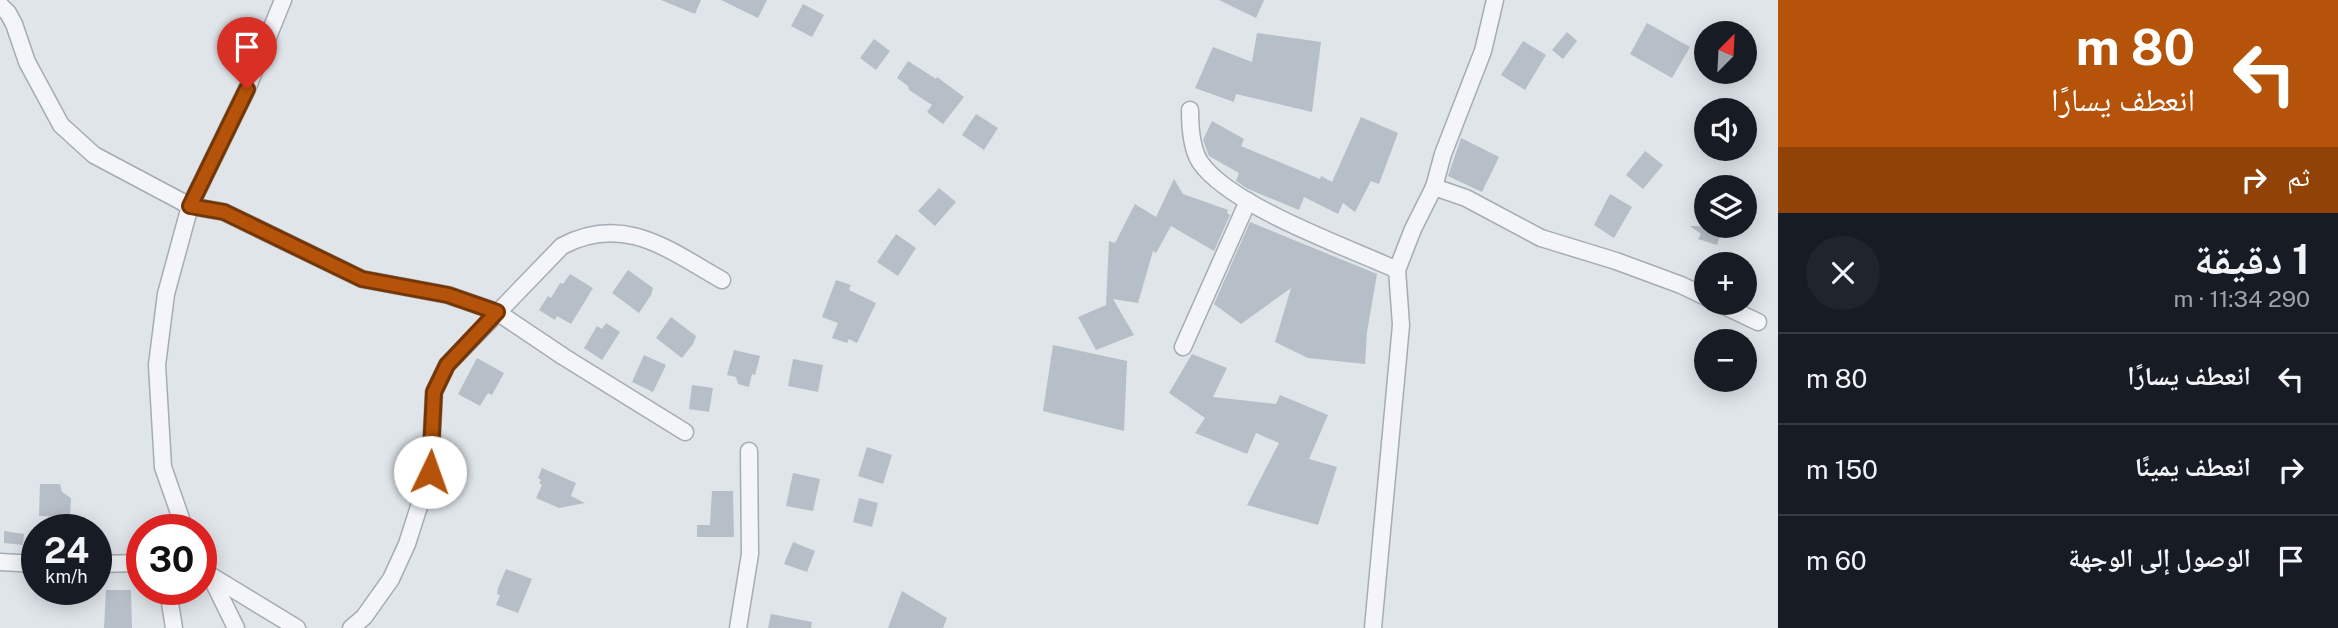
<!DOCTYPE html>
<html lang="ar">
<meta charset="utf-8">
<style>
:root{--surface:#171b24;--page:#20242c;--text:#f1f3f6;--muted:#9ea1a6;--line:#363941}
body{margin:0;font-family:"Public Sans","Noto Naskh Arabic",sans-serif;background:var(--page);color:var(--text);direction:rtl;height:100vh;display:flex;flex-direction:column;font-size:26px;white-space:nowrap}
*{box-sizing:border-box;margin:0}
p{font-size:23px;color:var(--muted)}
.icon{flex:none;width:38px;height:38px;fill:none;stroke:currentColor;stroke-width:2;stroke-linecap:round;stroke-linejoin:round}
.map{position:relative;flex:1;overflow:hidden;direction:ltr}
.sheet{display:flex;flex-direction:column;background:var(--surface);width:560px}
.sheet>*{flex:none}
.banner{background:#b45309;color:#fff;overflow:hidden}
.needle{width:46px;rotate:24deg}
.tools{position:absolute;left:1694px;top:21px;display:grid;gap:14px}
.tools a{display:grid;place-items:center;width:63px;height:63px;border-radius:50%;background:var(--surface);box-shadow:0 4px 18px #0003;font-size:35px}
.speed{position:absolute;left:21px;top:514px;display:flex;gap:14px;font-size:35px;font-weight:700;text-align:center}
.speed>*{display:grid;place-content:center;width:91px;height:91px;border-radius:50%;background:var(--surface);box-shadow:0 4px 18px #0003;line-height:1}
.speed small{font-size:18px;font-weight:400}
.speed .limit{border:10px solid #d22;background:#fff;color:#111}
.pin{position:absolute;display:grid;place-items:center;width:60px;height:60px;color:#fff;margin:-72px -30px;border-radius:50% 50% 50% 0;rotate:-45deg;box-shadow:0 0 7px #0007}
.pin .icon{rotate:45deg}
.me{position:absolute;width:77px;margin:-38px;rotate:3deg;stroke-linejoin:round;filter:drop-shadow(0 0 5px #0008)}
.turn{display:flex;align-items:center;gap:24px;height:147px;padding:0 28px;font-size:32px}
.turn .icon{width:91px;height:91px;stroke-width:2.5}
.turn b{display:block;font-size:49px;line-height:60px}
.then{display:flex;align-items:center;height:66px;padding:0 28px;background:#0003;gap:14px;font-size:26px}
.round{display:grid;place-items:center;flex:none;width:74px;height:74px;border-radius:37px;background:var(--page)}
.overview{display:flex;align-items:center;justify-content:space-between;height:119px;padding:0 28px}
h1{font-size:42px;font-weight:700;line-height:52px}
ul{padding:0;list-style:none}
li{display:flex;align-items:center;gap:21px;height:91px;padding:0 28px;border-top:2px solid var(--line)}
li div{flex:1}
li b{display:block;font-size:26px}
li em{font-style:normal}
main{display:flex;flex:1;min-height:0}
.map>svg:first-child{display:block}
.building{fill:#b6bec7}
.lines{fill:none;stroke-linecap:round;stroke-linejoin:round}
.minor-casing{stroke:#a5acb4;stroke-width:19}
.minor{stroke:#f3f5f8;stroke-width:16}
.route-casing{stroke:#753606;stroke-width:18}
.route{stroke:#b45309;stroke-width:12}
</style>
<main>
<section class="sheet">
<div class="banner">
<div class="turn"><svg class="icon" aria-label="left" viewBox="0 0 24 24"><path d="M17 20v-9H6M10 6l-5 5 5 5"/></svg><div><b>80 m</b>انعطف يسارًا</div></div>
<div class="then">ثم<svg class="icon" aria-label="right" viewBox="0 0 24 24"><path d="M7 20v-9h11M14 6l5 5-5 5"/></svg></div>
</div>
<div class="overview"><div><h1>1 دقيقة</h1><p>290 m · 11:34</p></div><a class="round"><svg class="icon" aria-label="close" viewBox="0 0 24 24"><path d="M6 6l12 12M18 6L6 18"/></svg></a></div>
<ul>
<li><svg class="icon" aria-label="left" viewBox="0 0 24 24"><path d="M17 20v-9H6M10 6l-5 5 5 5"/></svg><div><b>انعطف يسارًا</b></div><em>80 m</em></li>
<li><svg class="icon" aria-label="right" viewBox="0 0 24 24"><path d="M7 20v-9h11M14 6l5 5-5 5"/></svg><div><b>انعطف يمينًا</b></div><em>150 m</em></li>
<li><svg class="icon" aria-label="arrive" viewBox="0 0 24 24"><path d="M6 21V4h12l-3 4 3 4H6"/></svg><div><b>الوصول إلى الوجهة</b></div><em>60 m</em></li>
</ul>
</section>
<div class="map">
<svg width="1778" height="628" viewBox="0 0 1778 628">
<rect width="100%" height="100%" fill="#e0e5ea"/>
<g class="building">
<polygon points="661,0 701,0 695,14"/>
<polygon points="721,0 767,0 758,18"/>
<polygon points="1219,0 1264,0 1256,18"/>
<polygon points="803,4 824,15 812,37 791,26"/>
<polygon points="1647,23 1690,47 1672,78 1630,54"/>
<polygon points="1567,32 1577,41 1563,59 1552,50"/>
<polygon points="1257,33 1321,42 1312,112 1236,94 1234,102 1195,88 1213,47 1252,62"/>
<polygon points="874,39 890,51 876,70 860,58"/>
<polygon points="1523,41 1546,55 1525,90 1501,75"/>
<polygon points="908,61 936,79 937,77 964,97 943,124 927,112 932,105 909,90 908,86 897,78"/>
<polygon points="976,114 998,128 984,150 962,135"/>
<polygon points="1361,117 1398,133 1379,184 1371,181 1355,212 1343,203 1338,214 1304,197 1299,210 1248,189 1236,181 1239,173 1209,156 1203,140 1212,121 1244,139 1241,146 1320,179 1321,176 1332,182"/>
<polygon points="1461,138 1499,157 1482,192 1448,176"/>
<polygon points="1645,151 1663,165 1643,189 1626,175"/>
<polygon points="1174,179 1183,194 1228,210 1227,213 1230,215 1214,251 1171,226 1156,253 1153,251 1138,303 1113,299 1134,335 1096,350 1078,317 1106,305 1109,241 1115,243 1135,204 1156,217"/>
<polygon points="939,188 956,202 935,226 918,211"/>
<polygon points="1610,194 1632,207 1614,238 1594,225"/>
<polygon points="1250,222 1377,274 1367,332 1365,364 1308,358 1275,342 1291,288 1241,324 1214,304"/>
<polygon points="1690,226 1723,226 1717,245 1698,239 1701,234"/>
<polygon points="896,234 916,248 898,276 877,262"/>
<polygon points="628,270 653,288 651,295 639,313 612,293"/>
<polygon points="570,274 593,288 571,324 557,316 555,320 539,310 548,296 551,298 560,283 563,284"/>
<polygon points="836,280 851,285 849,290 876,303 857,343 849,339 847,343 832,338 838,323 822,317"/>
<polygon points="671,317 696,336 693,344 682,358 656,338"/>
<polygon points="606,323 620,332 602,360 584,348 597,326 602,329"/>
<polygon points="1053,345 1127,361 1124,431 1043,411"/>
<polygon points="734,350 760,356 755,375 752,374 749,387 738,384 736,377 727,375"/>
<polygon points="1192,354 1227,368 1213,397 1276,404 1280,395 1328,415 1309,459 1337,467 1318,525 1247,505 1279,443 1256,433 1247,454 1195,433 1205,418 1169,393"/>
<polygon points="644,355 666,365 653,392 632,382"/>
<polygon points="477,358 504,373 492,395 488,393 480,406 458,394"/>
<polygon points="793,359 823,365 818,392 788,386"/>
<polygon points="692,385 713,388 709,412 689,409"/>
<polygon points="867,447 892,455 883,484 858,476"/>
<polygon points="542,468 576,483 571,496 585,503 559,508 536,498 542,485 539,483 541,480 538,478"/>
<polygon points="793,473 820,479 813,511 786,506"/>
<polygon points="40,484 60,484 62,492 71,498 70,517 39,516"/>
<polygon points="712,491 733,491 734,537 697,537 697,525 710,525"/>
<polygon points="859,498 878,503 872,527 853,522"/>
<polygon points="4,531 24,534 23,545 4,543"/>
<polygon points="793,542 815,551 807,572 784,564"/>
<polygon points="506,569 532,579 518,613 496,605 500,595 497,594 498,588"/>
<polygon points="106,590 131,590 132,628 104,628"/>
<polygon points="902,591 947,618 943,628 888,628"/>
<polygon points="771,614 812,622 811,628 768,628"/>
</g>
<g class="lines">
<g class="minor-casing">
<g id="minor">
<polyline points="0,5 8,13 14,24 27,62 61,125 94,155 190,206 224,212 362,279 448,295 497,312 564,357 685,432"/>
<path d="M1190 110C1190 126 1191 148 1200 162 1230 206 1347 247 1397 270"/>
<polyline points="1434,187 1466,198 1541,238 1616,261 1681,285 1706,297"/>
<polyline points="1718,303 1758,322"/>
<polyline points="1183,347 1248,201"/>
<polyline points="185,530 163,467 157,365 166,294 190,206 247,89 283,0"/>
<polyline points="0,562 37,564"/>
<polyline points="96,564 142,563"/>
<polyline points="201,566 210,575 236,628"/>
<polyline points="210,575 297,628"/>
<polyline points="168,590 174,628"/>
<path d="M351 628 364 617 391 579 407 544 430 472 434 392 447 365 562 246C624 213 669 250 722 280"/>
<polyline points="738,628 750,554 749,451"/>
<polyline points="1373,628 1401,325 1397,270 1413,229 1434,187 1443,154 1483,51 1495,0"/>
</g>
</g>
<use href="#minor" class="minor"/>
</g>
<g class="lines">
<g class="route-casing">
<polyline id="route" points="247,89 190,206 224,212 362,279 448,295 497,312 447,365 434,392 430,472"/>
</g>
<use href="#route" class="route"/>
</g>
</svg>
<div class="tools">
<a><svg class="needle" viewBox="-14 -14 28 28"><path d="M0-13l5 13h-10z" fill="#e53935"/><path d="M0 13l5-13h-10z" fill="#9ea1a6"/></svg></a>
<a><svg class="icon" aria-label="sound" viewBox="0 0 24 24"><path d="M4 9h4l5-4v14l-5-4H4zM17 9q2 3 0 6"/></svg></a>
<a><svg class="icon" aria-label="layers" viewBox="0 0 24 24"><path d="M12 4l9 5-9 5-9-5zM3 14l9 5 9-5"/></svg></a>
<a>+</a>
<a>−</a>
</div>
<div class="speed"><div>24<small>km/h</small></div><div class="limit">30</div></div>
<div class="pin" style="left:247px;top:89px;background:#d93025"><svg class="icon" aria-label="arrive" viewBox="0 0 24 24"><path d="M6 21V4h12l-3 4 3 4H6"/></svg></div>
<svg class="me" style="left:430px;top:472px" viewBox="-20 -20 40 40"><circle r="19" fill="#fff"/><path d="M0-13L10 11 0 6-10 11z" fill="#b45309"/></svg>
</div>
</main>
